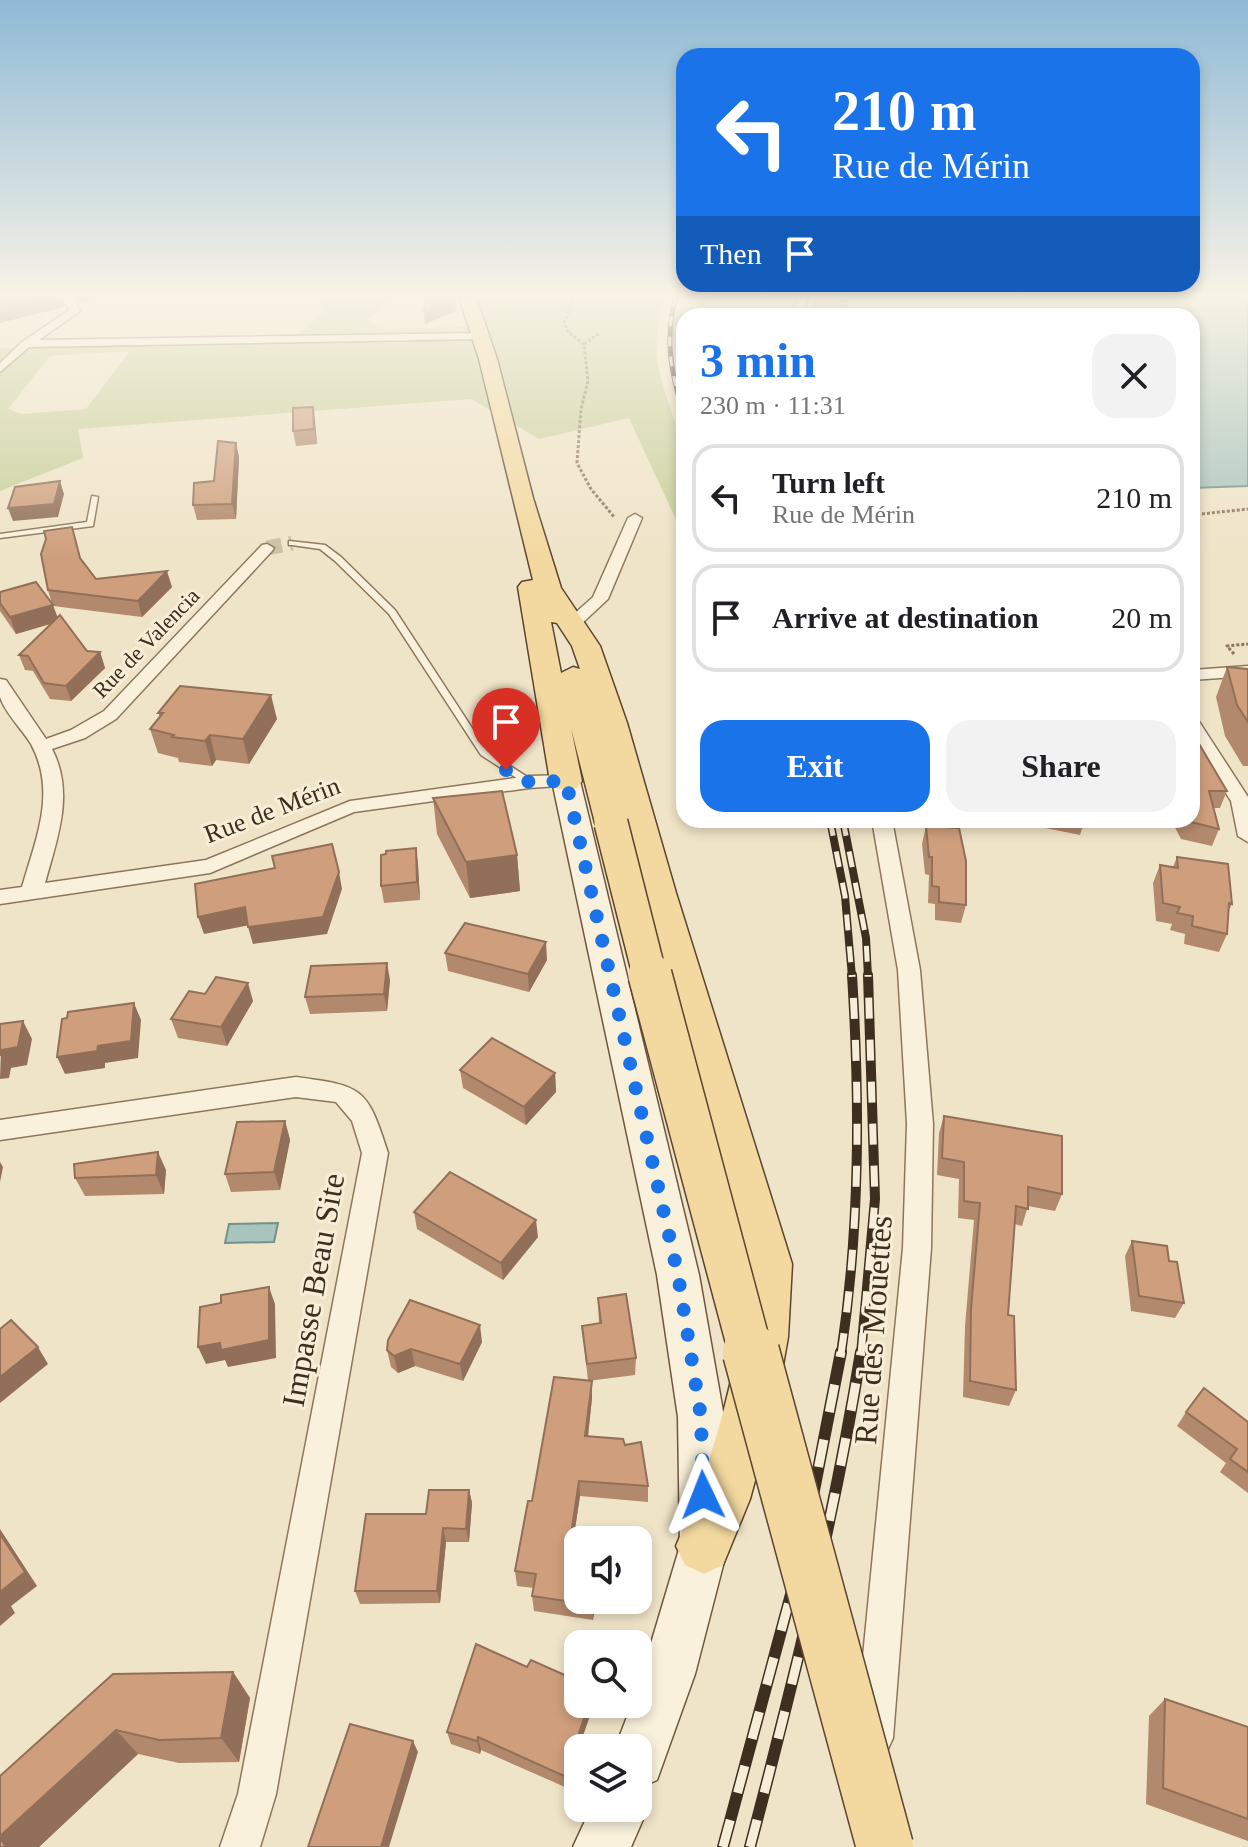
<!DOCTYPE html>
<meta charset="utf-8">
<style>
:root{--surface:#fff;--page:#f2f2f2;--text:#202124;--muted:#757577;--line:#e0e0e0;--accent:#1a73e8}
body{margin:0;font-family:"Times New Roman",serif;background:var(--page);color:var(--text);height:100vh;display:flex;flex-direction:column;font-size:30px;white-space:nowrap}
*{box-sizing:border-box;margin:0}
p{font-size:26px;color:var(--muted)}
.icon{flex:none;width:44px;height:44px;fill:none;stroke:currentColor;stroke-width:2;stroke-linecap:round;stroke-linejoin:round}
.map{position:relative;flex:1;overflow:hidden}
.details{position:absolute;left:676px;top:308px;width:524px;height:520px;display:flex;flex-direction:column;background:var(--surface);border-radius:24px;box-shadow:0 4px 12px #0003}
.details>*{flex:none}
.banner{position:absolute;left:676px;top:48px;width:524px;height:244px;border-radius:24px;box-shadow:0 4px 12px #0003;background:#1a73e8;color:#fff;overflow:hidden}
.controls{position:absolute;left:564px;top:1526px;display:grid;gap:16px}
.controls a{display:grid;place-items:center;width:88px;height:88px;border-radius:16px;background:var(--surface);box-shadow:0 4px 12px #0003;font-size:40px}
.pin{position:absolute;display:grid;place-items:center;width:68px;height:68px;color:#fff;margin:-82px -34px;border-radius:50% 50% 50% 0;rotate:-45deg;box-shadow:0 0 8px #0007}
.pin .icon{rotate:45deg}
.me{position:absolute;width:88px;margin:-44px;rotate:358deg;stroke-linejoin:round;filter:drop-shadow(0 0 6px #0008)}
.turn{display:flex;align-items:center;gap:28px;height:168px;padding:0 24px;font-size:36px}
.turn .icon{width:104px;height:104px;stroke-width:2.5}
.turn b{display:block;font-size:56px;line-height:68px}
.then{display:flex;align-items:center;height:76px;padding:0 24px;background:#0003;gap:16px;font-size:30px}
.round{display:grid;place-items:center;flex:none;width:84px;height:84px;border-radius:24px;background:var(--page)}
.summary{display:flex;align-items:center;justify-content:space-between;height:136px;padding:0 24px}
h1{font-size:48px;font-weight:600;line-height:60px;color:var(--accent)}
.primary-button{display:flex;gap:16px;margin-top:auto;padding:16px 24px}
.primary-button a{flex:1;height:92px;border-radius:24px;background:var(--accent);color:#fff;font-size:32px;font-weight:600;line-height:92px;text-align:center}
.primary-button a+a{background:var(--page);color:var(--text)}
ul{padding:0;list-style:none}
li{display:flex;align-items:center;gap:24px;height:108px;margin:0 16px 12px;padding:0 8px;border:4px solid var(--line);border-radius:24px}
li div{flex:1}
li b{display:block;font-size:30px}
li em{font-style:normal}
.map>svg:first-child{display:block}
.green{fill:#c9cf9b;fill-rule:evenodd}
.water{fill:#a9c4bc;stroke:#6f938a;stroke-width:2}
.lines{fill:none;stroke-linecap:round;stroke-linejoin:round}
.street-tunnel{stroke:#ccc0a6;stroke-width:15;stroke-dasharray:15 8;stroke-linecap:butt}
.lane-casing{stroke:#8d765c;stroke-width:3}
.street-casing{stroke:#8d765c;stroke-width:3}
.secondary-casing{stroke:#6f573f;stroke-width:3}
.primary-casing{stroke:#5b4430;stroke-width:3}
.path{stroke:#8d765c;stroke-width:3;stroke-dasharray:3 2;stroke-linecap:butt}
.lane{fill:#faf1dc;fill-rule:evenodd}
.street{fill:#faf1dc;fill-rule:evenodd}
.secondary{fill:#faf1dc;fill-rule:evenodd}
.primary{fill:#f3d9a0;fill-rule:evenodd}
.rail-far3-casing{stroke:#3d2e20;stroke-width:5}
.rail-far2-casing{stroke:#3d2e20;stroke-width:8}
.rail-far1-casing{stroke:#3d2e20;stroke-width:10}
.rail-casing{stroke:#3d2e20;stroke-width:12}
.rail-far3{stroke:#f7eed8;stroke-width:3;stroke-dasharray:10;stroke-linecap:butt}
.rail-far2{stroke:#f7eed8;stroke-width:5;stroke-dasharray:16;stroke-linecap:butt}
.rail-far1{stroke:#f7eed8;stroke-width:7;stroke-dasharray:21;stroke-linecap:butt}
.rail{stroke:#f7eed8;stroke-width:9;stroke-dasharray:28;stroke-linecap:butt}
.primary-bridge-far2-casing{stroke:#5b4430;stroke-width:36;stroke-linecap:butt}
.primary-bridge-far1-casing{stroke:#5b4430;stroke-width:46;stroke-linecap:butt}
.primary-bridge-casing{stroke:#5b4430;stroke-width:59;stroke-linecap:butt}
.primary-bridge-far2{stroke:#f3d9a0;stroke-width:33}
.primary-bridge-far1{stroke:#f3d9a0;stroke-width:43}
.primary-bridge{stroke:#f3d9a0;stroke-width:56}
.wall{fill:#b2896c}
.shaded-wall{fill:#916f58}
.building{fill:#cf9f7d;stroke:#916f58;stroke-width:2}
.route{stroke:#1a73e8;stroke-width:14;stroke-dasharray:0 25.2}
.labels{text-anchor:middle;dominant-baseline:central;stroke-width:6;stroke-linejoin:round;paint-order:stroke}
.far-street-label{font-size:22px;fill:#3d2e20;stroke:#f7eed8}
.street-label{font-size:26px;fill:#3d2e20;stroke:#f7eed8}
.near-street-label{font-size:32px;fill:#3d2e20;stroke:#f7eed8}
</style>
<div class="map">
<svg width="1248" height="1847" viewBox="0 0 1248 1847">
<rect width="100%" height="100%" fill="#f0e4c8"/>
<g class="green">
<path d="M313 297H396L368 319 380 329 467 327 460 297H666C642 358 669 393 683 449 689 473 684 511 684 537L629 418 539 439 471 399 78 429 83 458 0 491V348L300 334 325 308ZM130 351 86 409 22 414 8 409 50 356Z"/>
<polygon points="700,297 793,297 782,316 693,316"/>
</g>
<g class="water">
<polygon points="827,297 1248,297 1248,486 1192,488 1192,316 843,316 840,300"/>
<polygon points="278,1223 274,1242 225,1243 229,1224"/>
</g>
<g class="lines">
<polyline class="street-tunnel" points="267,548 292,543"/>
<g class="lane-casing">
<g id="lane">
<polygon points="92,496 98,497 93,526 0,538 0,534 87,522"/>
<polygon points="289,541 325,545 341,557 395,610 487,751 532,780 534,782 532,784 526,784 481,755 389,614 335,561 320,549 292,545 289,545"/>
</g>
</g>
<g class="street-casing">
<g id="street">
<polygon points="62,297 72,297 80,311 39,340 479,333 484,336 479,339 29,347 0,372 0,363 22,342 69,310"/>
<polygon points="798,297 808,297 802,316 792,316"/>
<polygon points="635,514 642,518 608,599 577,628 565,628 563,625 565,622 593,597 628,518"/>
<path d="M267 544 274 548 272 551 116 719 85 738 52 749C75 793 57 839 45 883L206 860 350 801 529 776 566 775 576 781 573 785 529 788 354 812 210 873 0 904V890L22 887C36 838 57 792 31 744 22 729 5 713 0 697 0 692 0 684 0 679L6 680 46 739 71 730 104 711 262 545Z"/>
<polygon points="1248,666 1248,676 1192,680 1192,670"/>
<polygon points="1192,719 1198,720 1248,797 1248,842 1238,836 1231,801 1192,739"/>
<polygon points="872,820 892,820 920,970 933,1124 931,1248 893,1738 887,1751 874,1757 861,1751 855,1738 903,1248 907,1124 898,970"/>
<path d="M296 1077C363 1086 367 1087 388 1153L276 1794 260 1847H220L238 1794 362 1153 352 1121 336 1102 296 1097 0 1140V1120Z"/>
</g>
</g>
<g class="secondary-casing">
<polygon id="secondary" points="566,773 576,775 580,781 699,1275 724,1417 728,1546 695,1674 657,1780 639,1788 648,1808 631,1847 573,1847 591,1808 638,1808 638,1748 615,1748 632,1704 638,1704 638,1687 680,1546 678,1417 657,1275 552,781 556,775"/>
</g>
<g class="primary-casing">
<path id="primary" d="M459 297H476L497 359 533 498 561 588 600 646 627 723 676 893 792 1264 788 1337 777 1399 750 1499 723 1565 704 1574 685 1565 676 1546C704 1480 728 1410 739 1338 743 1314 744 1289 746 1264L624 828 611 833 599 830 595 823 571 728 582 781 577 788 566 790 555 788 550 781 518 587 522 582 533 580 479 359ZM551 622 557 623 572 646 580 669 573 667 561 673Z"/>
</g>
<g class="path">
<polyline points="574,297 564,323 569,333 584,344 588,381 581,409 577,463 591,489 615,518"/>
<polyline points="584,344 600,333"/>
<polyline points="1192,515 1248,509"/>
<polyline points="1234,654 1227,646 1248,644"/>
</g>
<use href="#lane" class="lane"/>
<use href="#street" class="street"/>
<use href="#secondary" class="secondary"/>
<use href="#primary" class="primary"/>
<g class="rail-far3-casing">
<path id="rail-far3" d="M676 297C664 338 671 374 684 414"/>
</g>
<g class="rail-far2-casing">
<g id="rail-far2">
<polyline points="830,820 845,896 852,977"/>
<polyline points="843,820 866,938 868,977"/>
</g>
</g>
<g class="rail-far1-casing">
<g id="rail-far1">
<path d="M841 1354C860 1228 860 1102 852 975"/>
<polyline points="861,1354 875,1199 868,975"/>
</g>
</g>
<g class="rail-casing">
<g id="rail">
<polyline points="723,1847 801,1557 841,1352"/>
<path d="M750 1847C793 1683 834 1520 861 1352"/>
</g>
</g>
<use href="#rail-far3" class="rail-far3"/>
<use href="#rail-far2" class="rail-far2"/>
<use href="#rail-far1" class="rail-far1"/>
<use href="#rail" class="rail"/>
<g class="primary-bridge-far2-casing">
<polyline id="primary-bridge-far2" points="611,823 650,977"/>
</g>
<g class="primary-bridge-far1-casing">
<polyline id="primary-bridge-far1" points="650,975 751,1354"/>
</g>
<g class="primary-bridge-casing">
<polyline id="primary-bridge" points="751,1352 885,1847"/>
</g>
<use href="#primary-bridge-far2" class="primary-bridge-far2"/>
<use href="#primary-bridge-far1" class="primary-bridge-far1"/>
<use href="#primary-bridge" class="primary-bridge"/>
</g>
<g class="wall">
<polygon points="313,407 317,444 296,446 293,431"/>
<polygon points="239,457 236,519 197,520 193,505 214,481"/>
<polygon points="81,559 96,579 172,587 142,617 53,606 57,617 87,651 100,652 105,668 71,701 50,699 33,671 25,670 19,655 51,624 16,634 0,611 0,592 52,604 48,590"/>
<polygon points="1227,667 1248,669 1248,766 1243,766 1225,736 1216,697"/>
<polygon points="158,713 277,719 249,764 216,760 212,766 179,762 178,758 158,753 150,729 160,717"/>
<polygon points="1192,732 1227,791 1220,808 1214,808 1219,829 1212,846 1181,839 1171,820 1192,820"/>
<polygon points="433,798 517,855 520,891 470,898 437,834"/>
<polygon points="1046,820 1085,820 1080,835 1045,828"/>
<polygon points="926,826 966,905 961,923 935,920 935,904 928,903 929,875 925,874 922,844"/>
<polygon points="416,848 418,865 420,900 384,903 381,886"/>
<polygon points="1177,857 1232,904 1228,912 1227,934 1219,952 1184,944 1185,934 1170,930 1172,924 1156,921 1153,883 1160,865 1173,867"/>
<polygon points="445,953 547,960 529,992 448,971"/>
<polygon points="390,980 387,1011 310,1014 305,997"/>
<polygon points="205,994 253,1001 227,1046 178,1038 171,1019"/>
<polygon points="460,1070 555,1073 556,1092 526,1125 463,1088"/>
<polygon points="944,1116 1062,1194 1055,1211 1028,1206 1022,1226 1014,1224 1008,1315 1016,1390 1009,1406 963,1397 965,1326 974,1220 958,1218 959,1179 937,1175 939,1133"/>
<polygon points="285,1121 290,1140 280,1190 231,1192 225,1174"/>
<polygon points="166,1170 164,1194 85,1196 75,1178"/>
<polygon points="414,1212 538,1237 503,1280 417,1229"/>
<polygon points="1132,1241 1169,1261 1184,1303 1175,1318 1131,1311 1125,1256"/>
<polygon points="598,1298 636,1358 635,1375 588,1381 582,1326 599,1324"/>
<polygon points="482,1342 463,1381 415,1366 398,1373 391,1367 387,1350"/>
<polygon points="592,1398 588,1437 625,1445 648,1486 648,1502 580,1496 571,1554 578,1600 596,1600 593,1620 534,1611 532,1596 534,1588 517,1586 515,1571 532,1501"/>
<polygon points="1186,1412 1248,1422 1248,1493 1220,1472 1226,1463 1177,1426"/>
<polygon points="469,1490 472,1503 469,1542 446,1542 440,1603 360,1604 355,1591 426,1514"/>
<polygon points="527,1667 578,1704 594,1704 565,1787 481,1750 480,1754 451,1744 447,1732"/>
<polygon points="233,1672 250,1698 239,1762 179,1763 138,1754 39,1847 0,1847 0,1776"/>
<polygon points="1165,1699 1248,1727 1248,1841 1146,1804 1149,1716"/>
</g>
<g class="shaded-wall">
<polygon points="51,297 61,297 64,307 0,323 0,310"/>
<polygon points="77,297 99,297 99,298 79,303"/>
<polygon points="455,300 456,311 425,324 424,312"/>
<polygon points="848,301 846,311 842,316 835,316"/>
<polygon points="313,407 315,421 317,444 314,429"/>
<polygon points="236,443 239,457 236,519 232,504"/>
<polygon points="60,481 64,494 58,517 13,521 8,508"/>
<polygon points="167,571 172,587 142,617 138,601"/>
<polygon points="53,605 59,621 16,634 10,617"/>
<polygon points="100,652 105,668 71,701 66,686"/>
<polygon points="271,695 277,719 249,764 243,739"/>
<polygon points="210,735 216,760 212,766 205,741"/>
<polygon points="416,848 418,865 420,900 417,882"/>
<polygon points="517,855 520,891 470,898 466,862"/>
<polygon points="339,872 342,889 327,934 253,944 248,927"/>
<polygon points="245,907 250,925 204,934 198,917"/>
<polygon points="546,942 547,960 529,992 528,974"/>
<polygon points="387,963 390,980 387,1011 384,994"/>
<polygon points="248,983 253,1001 227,1046 221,1027"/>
<polygon points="134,1003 141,1020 138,1058 105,1063 105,1068 65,1074 57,1057 98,1046"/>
<polygon points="23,1021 32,1039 27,1065 11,1068 9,1078 0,1079 1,1050"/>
<polygon points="555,1073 556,1092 526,1125 524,1107"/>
<polygon points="285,1121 290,1140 280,1190 274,1172"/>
<polygon points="158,1152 166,1170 164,1194 156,1175"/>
<polygon points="0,1162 3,1167 0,1182"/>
<polygon points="536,1220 538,1237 503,1280 501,1263"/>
<polygon points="269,1287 275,1304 276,1358 228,1367 225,1360 206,1364 198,1347"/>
<polygon points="480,1325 482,1342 463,1381 460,1364"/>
<polygon points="38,1347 48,1364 0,1403 0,1377"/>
<polygon points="411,1349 415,1366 398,1373 394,1356"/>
<polygon points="592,1381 592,1398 586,1453 585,1436"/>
<polygon points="579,1481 580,1496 569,1569 568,1554"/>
<polygon points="469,1490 472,1503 469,1542 466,1529"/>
<polygon points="443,1528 446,1542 440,1603 437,1591"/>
<polygon points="0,1529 37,1586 11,1606 15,1613 0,1626"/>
<polygon points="593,1600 596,1600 593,1620 592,1605"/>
<polygon points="233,1672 250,1698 239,1762 221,1738"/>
<polygon points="589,1704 594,1704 565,1787 564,1776"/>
<polygon points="116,1730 138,1754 39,1847 6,1847 0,1838 0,1836"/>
<polygon points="478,1737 481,1750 480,1754 477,1741"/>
<polygon points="413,1741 418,1752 389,1847 381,1847"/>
</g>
<g class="building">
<polygon points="0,297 51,297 0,310"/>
<polygon points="426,297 454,297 455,300 424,312"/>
<polygon points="817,299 848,301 835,316 810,316"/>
<polygon points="313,407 314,429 293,431 293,408"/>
<polygon points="218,441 236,443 232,504 193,505 194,483 214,481"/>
<polygon points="60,481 54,504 8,508 15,487"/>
<polygon points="72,527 80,558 96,579 167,571 138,601 48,590 41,554 46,539 44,531"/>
<polygon points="36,582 53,605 10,617 0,603 0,592"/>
<polygon points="60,615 87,651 100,652 66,686 44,683 28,656 19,655"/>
<polygon points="1227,667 1248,669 1248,722 1237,705"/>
<polygon points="180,686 271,695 243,739 210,735 205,741 172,737 174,735 150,729 163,713 158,713"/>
<polygon points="1192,732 1227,791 1209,791 1219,829 1187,821 1187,820 1192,820"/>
<polygon points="502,791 517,855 466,862 433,798"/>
<polygon points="926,826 959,828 966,861 966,905 939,902 939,887 932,886 932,857 929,857"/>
<polygon points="332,844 339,872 323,917 248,927 245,907 198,917 195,884 275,868 272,856"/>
<polygon points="416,848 417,882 381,886 381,855 386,854 386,851"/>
<polygon points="1177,857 1228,864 1232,904 1229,903 1227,934 1192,926 1193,916 1177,913 1180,907 1163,903 1160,865 1178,868"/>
<polygon points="465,923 546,942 528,974 445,953"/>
<polygon points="387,963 384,994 305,997 311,966"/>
<polygon points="216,977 248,983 221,1027 171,1019 189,991 205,994"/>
<polygon points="134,1003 131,1041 98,1046 97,1051 57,1057 62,1019 67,1018 68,1012"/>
<polygon points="23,1021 18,1047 1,1050 0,1056 0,1024"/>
<polygon points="492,1038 555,1073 524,1107 460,1070"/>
<polygon points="944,1116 1062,1136 1062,1194 1028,1187 1028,1209 1016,1206 1008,1315 1014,1316 1016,1390 970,1381 971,1309 980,1203 964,1201 964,1162 942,1158"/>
<polygon points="285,1121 274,1172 225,1174 237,1122"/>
<polygon points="158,1152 156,1175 75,1178 74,1164"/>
<polygon points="450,1172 536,1220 501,1263 414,1212"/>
<polygon points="1132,1241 1167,1246 1169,1261 1177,1262 1184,1303 1139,1296"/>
<polygon points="269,1287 269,1340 221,1350 220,1343 198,1347 200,1307 221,1303 221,1295"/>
<polygon points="626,1294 636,1358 587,1364 582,1326 601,1323 598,1298"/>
<polygon points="410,1300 480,1325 460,1364 411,1349 394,1356 387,1350 388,1340"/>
<polygon points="11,1320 38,1347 0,1377 0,1329"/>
<polygon points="554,1377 592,1381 585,1436 623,1439 625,1445 641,1442 648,1486 579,1481 568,1554 578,1555 578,1600 593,1600 592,1605 532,1596 536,1574 515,1571 528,1501 532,1501"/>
<polygon points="1204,1388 1248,1422 1248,1472 1230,1459 1237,1449 1186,1412"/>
<polygon points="429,1490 469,1490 466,1529 443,1528 437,1591 355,1591 366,1514 426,1514"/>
<polygon points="0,1534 25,1572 0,1592"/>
<polygon points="476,1644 527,1667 531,1660 578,1681 578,1704 589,1704 564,1776 478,1737 477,1741 447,1732"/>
<polygon points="233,1672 221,1738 159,1740 116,1730 0,1836 0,1776 113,1674"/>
<polygon points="1165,1699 1248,1727 1248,1819 1163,1788"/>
<polygon points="350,1724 413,1741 381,1847 308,1847"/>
<polygon points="0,1838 6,1847 0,1847"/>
</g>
<linearGradient id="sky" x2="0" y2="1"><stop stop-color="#8fbad6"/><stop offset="0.53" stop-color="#f8f3e6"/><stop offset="1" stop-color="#f8f3e6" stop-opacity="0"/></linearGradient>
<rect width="1248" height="556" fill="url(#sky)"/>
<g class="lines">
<polyline class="route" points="506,770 529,782 566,781 678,1275 701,1417 703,1495"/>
</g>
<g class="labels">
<g class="far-street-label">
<text transform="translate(146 643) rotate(-46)">Rue de Valencia</text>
</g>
<g class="street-label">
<text transform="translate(272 810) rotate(-21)">Rue de Mérin</text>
</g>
<g class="near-street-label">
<text transform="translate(313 1290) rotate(-80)">Impasse Beau Site</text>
<text transform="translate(873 1330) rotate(-86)">Rue des Mouettes</text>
</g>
</g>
</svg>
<div class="controls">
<a><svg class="icon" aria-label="sound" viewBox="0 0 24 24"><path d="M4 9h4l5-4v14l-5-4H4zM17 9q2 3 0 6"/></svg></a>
<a><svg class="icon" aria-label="search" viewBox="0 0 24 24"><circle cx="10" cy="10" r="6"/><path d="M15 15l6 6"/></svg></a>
<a><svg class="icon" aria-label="layers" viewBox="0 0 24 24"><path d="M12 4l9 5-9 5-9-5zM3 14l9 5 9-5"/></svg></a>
</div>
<div class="pin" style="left:506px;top:770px;background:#d93025"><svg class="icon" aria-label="arrive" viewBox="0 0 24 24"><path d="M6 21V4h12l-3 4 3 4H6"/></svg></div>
<svg class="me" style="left:703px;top:1495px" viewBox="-20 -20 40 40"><path d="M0-17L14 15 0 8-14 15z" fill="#1a73e8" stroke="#fff" stroke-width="4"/></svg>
<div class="banner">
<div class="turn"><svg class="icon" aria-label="left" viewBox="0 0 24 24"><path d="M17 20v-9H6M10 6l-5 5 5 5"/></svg><div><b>210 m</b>Rue de Mérin</div></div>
<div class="then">Then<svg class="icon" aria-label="arrive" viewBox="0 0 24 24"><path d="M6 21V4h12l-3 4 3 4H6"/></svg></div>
</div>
<section class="details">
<div class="summary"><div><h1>3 min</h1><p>230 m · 11:31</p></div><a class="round"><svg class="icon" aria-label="close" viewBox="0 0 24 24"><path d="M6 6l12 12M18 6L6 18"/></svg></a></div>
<ul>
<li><svg class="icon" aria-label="left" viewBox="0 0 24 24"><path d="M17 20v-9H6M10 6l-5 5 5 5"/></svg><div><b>Turn left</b><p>Rue de Mérin</p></div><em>210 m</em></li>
<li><svg class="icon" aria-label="arrive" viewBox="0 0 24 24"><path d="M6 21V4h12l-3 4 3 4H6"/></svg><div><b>Arrive at destination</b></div><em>20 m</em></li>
</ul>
<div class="primary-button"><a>Exit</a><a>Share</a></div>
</section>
</div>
